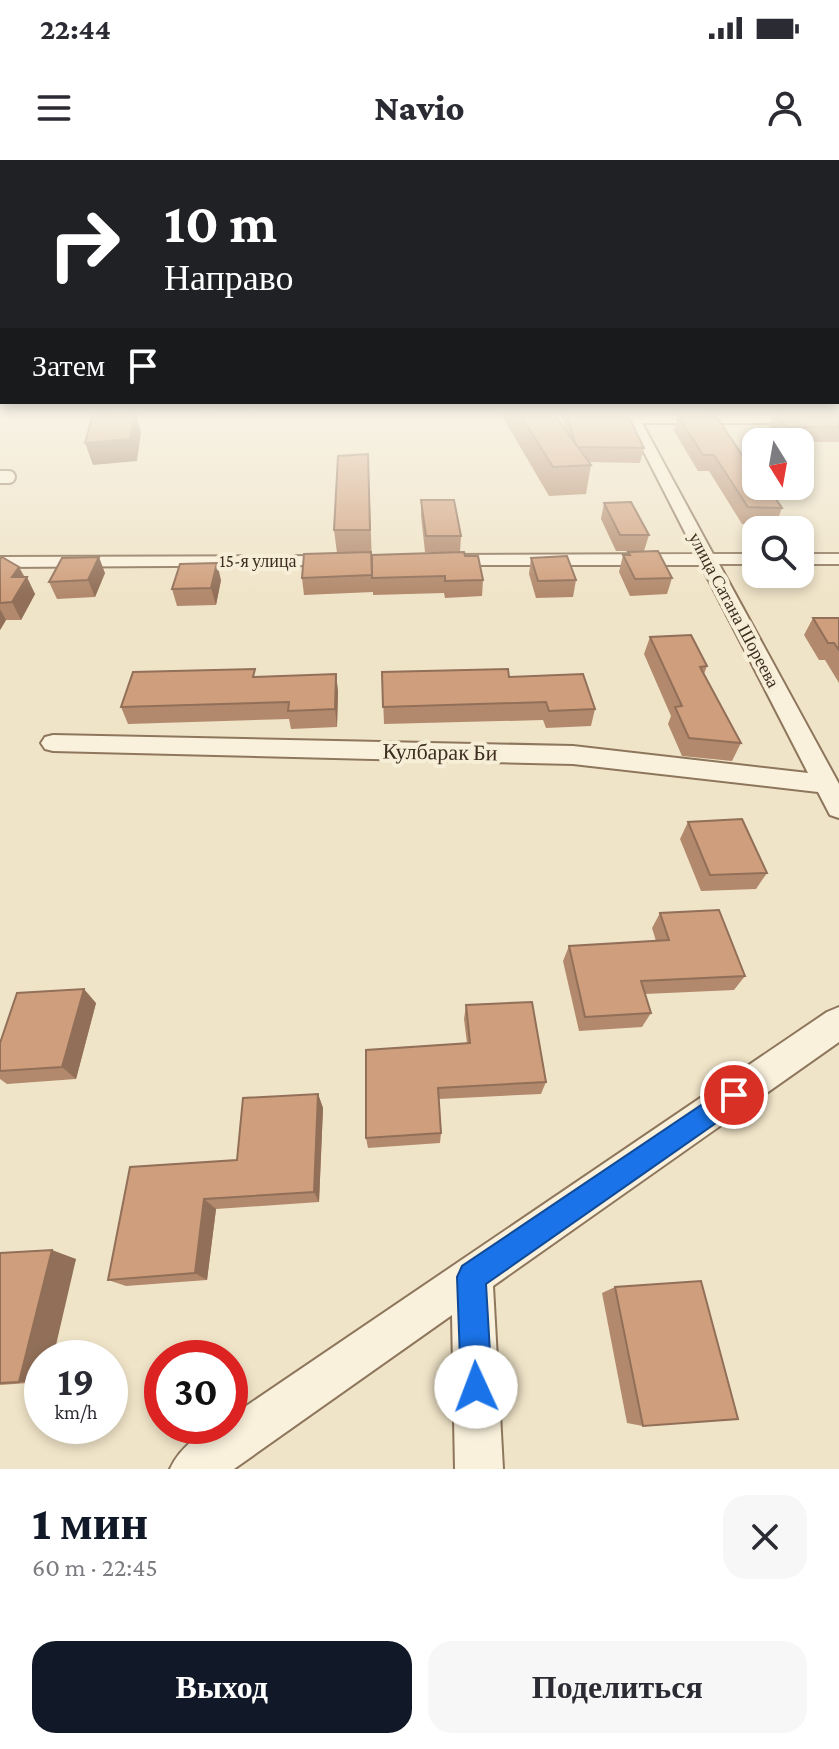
<!DOCTYPE html>
<html lang="ru">
<meta charset="utf-8">
<style>
:root{--surface:#fff;--page:#f7f7f7;--text:#2b2b33;--muted:#7c7c81;--accent:#111827}
body{margin:0;font-family:"Crimson Pro",serif;background:var(--page);color:var(--text);height:100vh;display:flex;flex-direction:column;font-size:30px;white-space:nowrap}
*{box-sizing:border-box;margin:0}
p{font-size:26px;color:var(--muted)}
.icon{flex:none;width:44px;height:44px;fill:none;stroke:currentColor;stroke-width:2;stroke-linecap:round;stroke-linejoin:round}
.map{position:relative;height:1309px;overflow:hidden}
.panel{display:flex;flex-direction:column;background:var(--surface);flex:1}
.panel>*{flex:none}
.guide{position:absolute;left:0px;top:0px;width:840px;height:244px;box-shadow:0 4px 12px #0003;background:#202124;color:#fff;overflow:hidden}
.needle{width:52px;rotate:169deg}
.buttons{position:absolute;left:742px;top:268px;display:grid;gap:16px}
.buttons a{display:grid;place-items:center;width:72px;height:72px;border-radius:16px;background:var(--surface);box-shadow:0 4px 12px #0003;font-size:40px}
.speed{position:absolute;left:24px;top:1180px;display:flex;gap:16px;font-size:40px;font-weight:700;text-align:center}
.speed>*{display:grid;place-content:center;width:104px;height:104px;border-radius:50%;background:var(--surface);box-shadow:0 4px 12px #0003;line-height:1}
.speed small{font-size:20px;font-weight:400}
.speed .limit{border:12px solid #d22;background:#fff;color:#111}
.pin{position:absolute;display:grid;place-items:center;width:68px;height:68px;color:#fff;margin:-34px;border:4px solid #fff;border-radius:50%;box-shadow:0 2px 8px #0007}
.me{position:absolute;width:88px;margin:-44px;rotate:358deg;stroke-linejoin:round;filter:drop-shadow(0 0 6px #0008)}
.turn{display:flex;align-items:center;gap:28px;height:168px;padding:0 32px;font-size:36px}
.turn .icon{width:104px;height:104px;stroke-width:2.5}
.turn b{display:block;font-size:56px;line-height:68px}
.then{display:flex;align-items:center;height:76px;padding:0 32px;background:#0003;gap:16px;font-size:30px}
.round{display:grid;place-items:center;flex:none;width:84px;height:84px;border-radius:24px;background:var(--page)}
.summary{display:flex;align-items:center;justify-content:space-between;height:136px;padding:0 32px}
h1{font-size:48px;font-weight:800;line-height:60px;color:var(--accent)}
.action{display:flex;gap:16px;margin-top:auto;padding:16px 32px}
.action a{flex:1;height:92px;border-radius:24px;background:var(--accent);color:#fff;font-size:32px;font-weight:800;line-height:92px;text-align:center}
.action a+a{background:var(--page);color:var(--text)}
.status{display:flex;justify-content:space-between;align-items:center;height:56px;padding:0 40px;background:var(--surface);direction:ltr}
.status svg{height:22px;fill:currentColor}
header{display:flex;justify-content:space-between;align-items:center;height:104px;padding:0 32px;background:var(--surface);font-size:36px;font-weight:800}
.map>svg:first-child{display:block}
.lines{fill:none;stroke-linecap:round;stroke-linejoin:round}
.service-casing{stroke:#8d765c;stroke-width:16}
.minor-casing{stroke:#8d765c;stroke-width:4}
.service{stroke:#faf1dc;stroke-width:12}
.minor{fill:#faf1dc;fill-rule:evenodd}
.wall{fill:#b2896c}
.shaded-wall{fill:#916f58}
.building{fill:#cf9f7d;stroke:#916f58;stroke-width:2}
.route{fill:#1a73e8;stroke:#114b97;stroke-width:2}
.labels{text-anchor:middle;dominant-baseline:central;stroke-width:8;stroke-linejoin:round;paint-order:stroke}
.far-street-label{font-size:18px;fill:#3d2e20;stroke:#f7eed8}
.street-label{font-size:22px;fill:#3d2e20;stroke:#f7eed8}
</style>
<div class="status"><b>22:44</b><svg viewBox="0 0 49 12"><path d="M0 12V9h3v3zM5 12V6h3v6zM10 12V3h3v9zM15 12V0h3v12zM26 1h20v11H26zM47 4h2v5h-2z"/></svg></div>
<header><svg class="icon" aria-label="menu" viewBox="0 0 24 24"><path d="M4 6h16M4 12h16M4 18h16"/></svg>Navio<svg class="icon" aria-label="person" viewBox="0 0 24 24"><circle cx="12" cy="8" r="4"/><path d="M4 21q1-7 8-7t8 7"/></svg></header>
<div class="map">
<svg width="839" height="1309" viewBox="0 0 839 1309">
<rect width="100%" height="100%" fill="#f0e4c8"/>
<g class="lines">
<g class="service-casing">
<polyline id="service" points="0,317 9,317"/>
</g>
<g class="minor-casing">
<g id="minor">
<polygon points="623,251 636,251 638,255 839,255 839,263 642,263 713,394 756,394 756,404 719,404 839,624 839,658 830,655 818,632 573,604 53,591 45,589 41,583 45,577 53,575 573,586 808,613 701,405 444,405 435,400 444,395 696,394"/>
<rect x="800" y="394" width="39" height="10"/>
<polygon points="336,396 345,401 342,405 0,407 0,397"/>
<path d="M839 847V882L493 1126 503 1309H455L452 1155 234 1309H170C180 1287 205 1266 230 1266V1257L827 852Z"/>
</g>
</g>
<use href="#service" class="service"/>
<use href="#minor" class="minor"/>
</g>
<g class="wall">
<polygon points="199,251 226,251 226,253 200,254"/>
<polygon points="499,251 552,251 565,268 560,251 626,251 644,288 640,303 589,302 591,305 586,334 549,336"/>
<polygon points="666,251 706,251 782,348 776,364 742,364 709,311 698,311 674,271 678,252"/>
<polygon points="757,251 835,251 839,255 839,282 782,282 769,266 774,252"/>
<polygon points="369,315 372,405 465,396 483,420 482,436 445,438 444,433 373,435 373,428 373,432 304,435 302,418 365,392 337,393 334,370"/>
<polygon points="421,340 461,376 460,392 425,392 421,356"/>
<polygon points="604,343 649,375 644,391 616,391 601,359"/>
<polygon points="628,392 672,418 667,434 630,436 619,412 623,395 627,395"/>
<polygon points="531,398 576,420 573,437 536,438 529,414"/>
<polygon points="0,399 19,407 35,434 21,460 6,460 0,470"/>
<polygon points="105,413 95,437 57,439 49,422"/>
<polygon points="221,420 216,445 177,446 172,429"/>
<polygon points="813,458 839,458 839,523 825,500 819,500 804,475"/>
<polygon points="650,477 707,506 704,514 741,583 732,601 682,596 668,564 671,556 644,494"/>
<polygon points="382,512 509,517 595,549 591,566 546,568 543,560 384,564"/>
<polygon points="336,514 338,532 337,567 291,569 289,559 128,564 121,547 257,517"/>
<polygon points="688,662 767,713 756,729 701,731 680,679"/>
<polygon points="660,753 745,816 734,830 645,834 651,853 642,867 579,871 563,801 569,786 656,781 652,768"/>
<polygon points="96,843 76,919 7,924 0,919 0,911"/>
<polygon points="466,845 546,922 541,934 439,939 441,973 440,983 368,988 366,978 467,883 464,859"/>
<polygon points="318,934 323,948 319,1042 216,1049 207,1120 126,1126 108,1120 237,1000"/>
<polygon points="0,1093 76,1099 42,1198 42,1222 0,1225"/>
<polygon points="615,1127 643,1266 627,1263 602,1133"/>
</g>
<g class="shaded-wall">
<polygon points="135,251 141,272 137,301 93,305 85,283"/>
<polygon points="99,397 105,413 95,437 88,420"/>
<polygon points="217,403 221,420 216,445 211,428"/>
<polygon points="19,407 25,420 27,417 35,434 21,460 12,442 12,417"/>
<polygon points="0,449 6,460 0,470"/>
<polygon points="336,514 338,532 337,567 335,549"/>
<polygon points="84,829 96,843 76,919 62,907"/>
<polygon points="318,934 323,948 319,1042 314,1032"/>
<polygon points="204,1039 216,1049 207,1120 195,1113"/>
<polygon points="52,1090 76,1099 53,1198 42,1198 42,1222 19,1222"/>
</g>
<g class="building">
<polygon points="123,251 135,251 130,279 85,283 93,254"/>
<polygon points="518,251 552,251 591,305 553,307"/>
<polygon points="566,251 626,251 644,288 578,287 575,283"/>
<polygon points="678,251 706,251 709,256 716,256 752,310 756,311 756,326 767,326 782,348 748,347 714,295 703,295 678,256 681,256"/>
<polygon points="774,251 835,251 839,255 839,267 787,267"/>
<polygon points="368,294 370,370 334,370 338,296"/>
<polygon points="421,340 454,340 461,376 426,376"/>
<polygon points="631,342 649,375 620,375 604,343"/>
<polygon points="658,391 672,418 635,419 623,395 630,395 628,392"/>
<polygon points="371,392 372,415 302,418 304,394"/>
<polygon points="464,392 465,396 478,396 483,420 445,421 445,416 372,418 372,395"/>
<polygon points="567,396 576,420 538,421 531,398"/>
<polygon points="2,397 19,407 12,417 27,417 12,442 0,443 0,399"/>
<polygon points="99,397 88,420 49,422 62,398"/>
<polygon points="217,403 211,428 172,429 180,404"/>
<polygon points="813,458 839,458 839,490 834,483 828,483"/>
<polygon points="691,475 707,506 700,507 741,583 689,578 675,547 682,546 650,477"/>
<polygon points="255,509 253,517 336,514 335,549 288,551 289,542 121,547 133,512"/>
<polygon points="508,509 509,517 583,514 595,549 549,551 546,542 383,547 382,512"/>
<polygon points="742,659 767,713 710,715 688,662"/>
<polygon points="719,750 745,816 641,821 651,853 585,857 569,786 669,780 660,753"/>
<polygon points="84,829 62,907 0,911 0,883 17,833"/>
<polygon points="532,842 546,922 438,928 441,973 366,978 366,890 470,883 466,845"/>
<polygon points="318,934 314,1032 204,1039 195,1113 108,1120 130,1007 237,1000 243,938"/>
<polygon points="52,1090 19,1222 0,1223 0,1093"/>
<polygon points="701,1121 738,1259 643,1266 615,1127"/>
</g>
<linearGradient id="sky" x2="0" y2="1"><stop stop-color="#8fbad6"/><stop offset="0.58" stop-color="#f8f3e6"/><stop offset="1" stop-color="#f8f3e6" stop-opacity="0"/></linearGradient>
<rect width="839" height="435" fill="url(#sky)"/>
<polygon class="route" points="734,923 743,927 746,935 743,944 486,1124 492,1227 487,1238 476,1242 465,1238 461,1227 457,1117 462,1106"/>
<g class="labels">
<g class="far-street-label">
<text x="258" y="401">15-я улица</text>
<text transform="translate(734 450) rotate(62)">улица Сатана Шореева</text>
</g>
<g class="street-label">
<text transform="translate(440 592) rotate(1)">Кулбарак Би</text>
</g>
</g>
</svg>
<div class="buttons">
<a><svg class="needle" viewBox="-14 -14 28 28"><path d="M0-13l5 13h-10z" fill="#e53935"/><path d="M0 13l5-13h-10z" fill="#7c7c81"/></svg></a>
<a><svg class="icon" aria-label="search" viewBox="0 0 24 24"><circle cx="10" cy="10" r="6"/><path d="M15 15l6 6"/></svg></a>
</div>
<div class="speed"><div>19<small>km/h</small></div><div class="limit">30</div></div>
<div class="pin" style="left:734px;top:935px;background:#d93025"><svg class="icon" aria-label="arrive" viewBox="0 0 24 24"><path d="M6 21V4h12l-3 4 3 4H6"/></svg></div>
<svg class="me" style="left:476px;top:1227px" viewBox="-20 -20 40 40"><circle r="19" fill="#fff"/><path d="M0-13L10 11 0 6-10 11z" fill="#1a73e8"/></svg>
<div class="guide">
<div class="turn"><svg class="icon" aria-label="right" viewBox="0 0 24 24"><path d="M7 20v-9h11M14 6l5 5-5 5"/></svg><div><b>10 m</b>Направо</div></div>
<div class="then">Затем<svg class="icon" aria-label="arrive" viewBox="0 0 24 24"><path d="M6 21V4h12l-3 4 3 4H6"/></svg></div>
</div>
</div>
<section class="panel">
<div class="summary"><div><h1>1 мин</h1><p>60 m · 22:45</p></div><a class="round"><svg class="icon" aria-label="close" viewBox="0 0 24 24"><path d="M6 6l12 12M18 6L6 18"/></svg></a></div>
<div class="action"><a>Выход</a><a>Поделиться</a></div>
</section>
